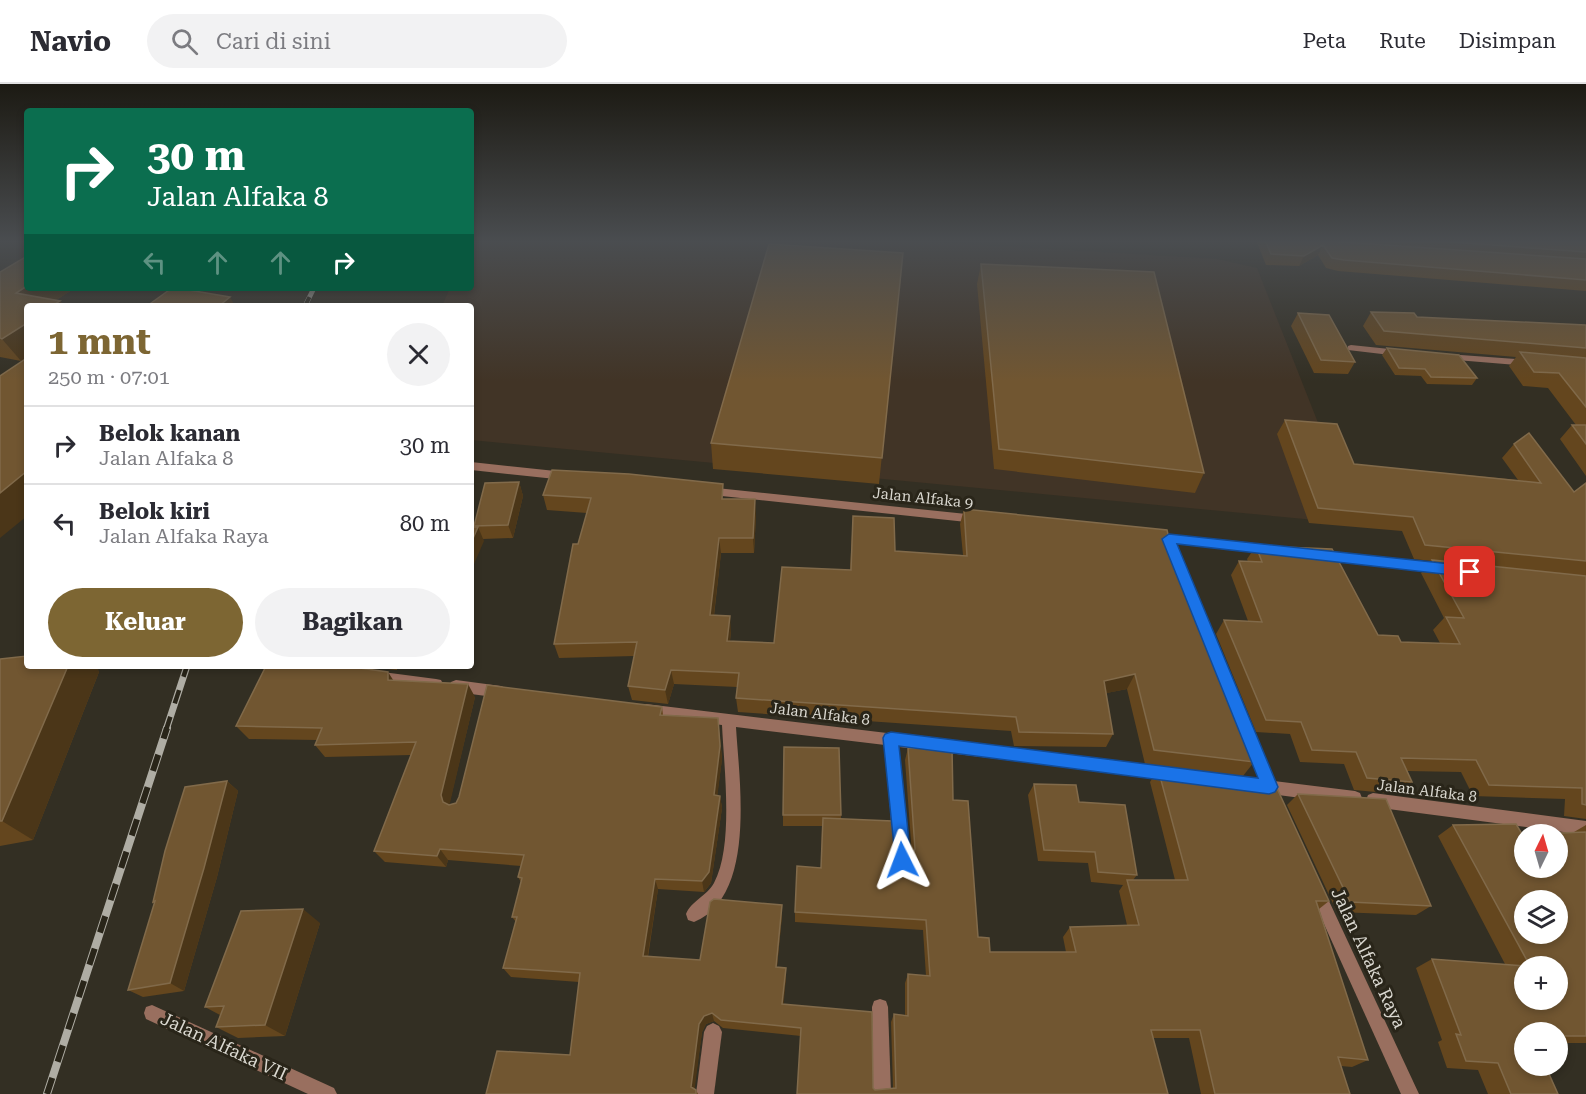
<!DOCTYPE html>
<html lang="id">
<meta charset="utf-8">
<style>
:root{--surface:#fff;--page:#f2f2f3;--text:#2b2b33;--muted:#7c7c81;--line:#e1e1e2;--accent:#7d6633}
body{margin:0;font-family:"Roboto Serif",serif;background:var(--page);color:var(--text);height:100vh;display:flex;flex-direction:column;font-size:22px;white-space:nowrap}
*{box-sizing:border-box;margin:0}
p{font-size:20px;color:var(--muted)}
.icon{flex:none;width:33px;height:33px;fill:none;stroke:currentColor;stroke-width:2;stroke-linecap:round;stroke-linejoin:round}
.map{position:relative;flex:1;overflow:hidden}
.side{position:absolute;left:24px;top:219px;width:450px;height:366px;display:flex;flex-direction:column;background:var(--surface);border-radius:6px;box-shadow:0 3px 9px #0003}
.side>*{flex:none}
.guide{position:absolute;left:24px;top:24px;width:450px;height:183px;border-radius:6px;box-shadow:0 3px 9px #0003;background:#0b6e4f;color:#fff;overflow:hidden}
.needle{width:39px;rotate:5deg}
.tools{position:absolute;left:1514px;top:740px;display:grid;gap:12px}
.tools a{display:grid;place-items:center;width:54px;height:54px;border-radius:50%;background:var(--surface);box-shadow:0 3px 9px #0003;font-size:30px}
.pin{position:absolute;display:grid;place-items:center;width:51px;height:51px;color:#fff;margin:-26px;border-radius:12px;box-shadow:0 3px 9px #0006}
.me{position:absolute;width:66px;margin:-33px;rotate:357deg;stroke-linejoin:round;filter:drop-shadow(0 0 4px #0008)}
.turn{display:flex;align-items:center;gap:21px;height:126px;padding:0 24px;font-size:27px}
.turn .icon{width:78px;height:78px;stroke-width:2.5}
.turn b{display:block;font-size:42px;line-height:51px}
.lanes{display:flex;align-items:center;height:57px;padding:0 24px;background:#0003;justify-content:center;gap:30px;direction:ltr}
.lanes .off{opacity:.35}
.round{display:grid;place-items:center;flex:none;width:63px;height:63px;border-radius:32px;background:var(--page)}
.summary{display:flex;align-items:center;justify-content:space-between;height:102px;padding:0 24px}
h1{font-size:36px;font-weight:700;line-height:45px;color:var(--accent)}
.button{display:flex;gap:12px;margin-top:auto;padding:12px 24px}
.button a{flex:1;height:69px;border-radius:36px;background:var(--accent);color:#fff;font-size:24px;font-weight:700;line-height:69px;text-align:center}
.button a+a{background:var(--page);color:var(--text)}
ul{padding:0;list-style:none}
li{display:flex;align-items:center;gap:18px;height:78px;padding:0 24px;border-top:2px solid var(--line)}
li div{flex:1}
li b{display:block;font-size:22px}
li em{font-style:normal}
header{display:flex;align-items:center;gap:36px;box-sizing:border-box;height:84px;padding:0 30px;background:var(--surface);border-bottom:2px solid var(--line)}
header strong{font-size:28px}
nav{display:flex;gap:33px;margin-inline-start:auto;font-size:21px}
.search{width:420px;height:54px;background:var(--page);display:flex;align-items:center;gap:15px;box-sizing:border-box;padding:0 21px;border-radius:33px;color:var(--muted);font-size:22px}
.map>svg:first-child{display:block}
.industrial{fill:#413426}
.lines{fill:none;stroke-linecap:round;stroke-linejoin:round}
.minor{fill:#996f5f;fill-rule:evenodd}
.rail-far2-casing{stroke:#afada4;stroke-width:5}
.rail-far1-casing{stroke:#afada4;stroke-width:7}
.rail-casing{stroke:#afada4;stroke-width:8}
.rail-far2{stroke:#292519;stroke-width:4;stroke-dasharray:10;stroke-linecap:butt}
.rail-far1{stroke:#292519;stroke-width:4.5;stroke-dasharray:14;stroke-linecap:butt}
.rail{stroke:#292519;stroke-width:6;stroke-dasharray:17;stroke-linecap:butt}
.wall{fill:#64461e}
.shaded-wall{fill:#4b3618}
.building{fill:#715631;stroke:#816a4a;stroke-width:1.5;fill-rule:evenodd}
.route{fill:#1a73e8;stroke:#114b97;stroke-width:1.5}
.labels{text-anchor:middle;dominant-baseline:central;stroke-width:6;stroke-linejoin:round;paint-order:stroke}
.street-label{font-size:15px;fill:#dad8d0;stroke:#292519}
.near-street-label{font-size:18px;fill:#dad8d0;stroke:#292519}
</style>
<header>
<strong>Navio</strong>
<div class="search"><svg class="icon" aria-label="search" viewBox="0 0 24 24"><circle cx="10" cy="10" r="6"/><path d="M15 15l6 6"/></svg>Cari di sini</div>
<nav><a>Peta</a><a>Rute</a><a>Disimpan</a></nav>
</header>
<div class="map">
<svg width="1586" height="1010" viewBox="0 0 1586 1010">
<rect width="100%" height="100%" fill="#332f23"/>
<polygon class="industrial" points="471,156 897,156 1217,175 1257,184 1358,440 471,356 471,222 442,222 450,204 471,204"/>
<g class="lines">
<g class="minor">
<polygon points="1351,261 1399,266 1404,269 1399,272 1348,266 1348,262"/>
<polygon points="1447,270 1528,276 1533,279 1528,282 1444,275 1444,271"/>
<polygon points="471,378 565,388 570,392 565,396 471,386"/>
<polygon points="707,403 976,431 982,435 976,439 703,410 702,407 703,404"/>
<polygon points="1155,449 1269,462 1275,466 1269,470 1177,460 1213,548 1211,552 1203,552 1201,548 1165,458 1151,456 1149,453"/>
<polygon points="1322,467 1442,480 1448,484 1442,488 1322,475 1316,471"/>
<polygon points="375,587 436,595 441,596 443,600 441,604 436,605 375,597 370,596 368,592 370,588"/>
<polygon points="456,596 501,602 506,604 508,608 506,612 501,614 456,608 451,606 449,602 451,598"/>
<path d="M646 620 887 649 891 648 896 650 1171 684 1176 685 1178 690 1176 695 1171 696 899 663 910 776 907 781 902 783 897 781 894 776 885 661 736 643C739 696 757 812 694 838L688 836 686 830C691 817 707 812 714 799 734 762 724 684 722 641L646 632 641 630 639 626 641 622Z"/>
<polygon points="1239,622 1244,624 1246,628 1274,697 1355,707 1360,709 1362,714 1360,719 1355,721 1278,711 1277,714 1272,716 1267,714 1265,709 1258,707 1256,702 1260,697 1232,628 1234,624"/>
<polygon points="1373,709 1586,737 1586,751 1373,723 1368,721 1366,716 1368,711"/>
<polygon points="1317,799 1322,802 1419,1010 1401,1010 1309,807 1312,802"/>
<polygon points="880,915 886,917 888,923 891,1010 873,1010 872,923 874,917"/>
<polygon points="152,921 334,1004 337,1010 308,1010 146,935 144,929 146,923"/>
<polygon points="713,939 719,942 722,948 714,1010 696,1010 704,948 707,942"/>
</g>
<g class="rail-far2-casing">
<polyline id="rail-far2" points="305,222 314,204"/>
</g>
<g class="rail-far1-casing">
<polyline id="rail-far1" points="166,646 187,582"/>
</g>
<g class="rail-casing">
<polyline id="rail" points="47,1010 167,644"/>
</g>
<use href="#rail-far2" class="rail-far2"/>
<use href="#rail-far1" class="rail-far1"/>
<use href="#rail" class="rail"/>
</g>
<g class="wall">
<polygon points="1256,156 1586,156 1586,207 1338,187 1326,184 1318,171 1299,182 1266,181"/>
<polygon points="903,169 879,400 713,385 711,359"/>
<polygon points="981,180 1204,389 1195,409 994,385 977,200"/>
<polygon points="0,188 75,204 56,216 60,217 64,222 27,222 21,277 0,273"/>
<polygon points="1371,228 1417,233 1586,241 1586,392 1560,355 1572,341 1576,341 1548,304 1523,302 1509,282 1516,273 1376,261 1363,242"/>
<polygon points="1298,229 1355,278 1348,290 1314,289 1291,242"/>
<polygon points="1387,264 1477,294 1472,301 1427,300 1421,292 1395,291 1382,271"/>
<polygon points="1285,336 1354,380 1518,396 1502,374 1514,360 1574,408 1586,399 1586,735 1564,732 1565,715 1473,712 1461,688 1407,687 1412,698 1398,710 1354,706 1344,680 1300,678 1290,650 1256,648 1216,550 1224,536 1248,537 1231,491 1239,477 1248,478 1247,475 1256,462 1378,551 1401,558 1440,559 1433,546 1444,534 1421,489 1432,477 1414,475 1402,447 1309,439 1277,350"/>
<polygon points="519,398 523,412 513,454 483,455 484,457 474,442"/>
<polygon points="543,411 724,415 756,431 754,469 721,469 714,532 731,547 730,557 774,559 850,486 853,432 895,467 963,471 960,440 964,425 1178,494 1200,534 1248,634 1244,639 1254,678 1243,692 1145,680 1127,605 1106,609 1113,650 1106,663 1014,662 1011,647 738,628 736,614 737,603 674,600 668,620 632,616 628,602 634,572 559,574 554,560 578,460 587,429 547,426"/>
<polygon points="0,575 27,582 99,582 98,586 99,588 33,756 0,762"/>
<polygon points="361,582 397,582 397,586"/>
<polygon points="393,596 475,613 449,721 456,719 662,623 663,631 718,634 722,675 717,712 720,712 722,724 711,799 704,808 658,805 648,873 700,876 782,821 782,832 777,883 786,884 786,893 783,920 875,1006 893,1004 891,938 894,930 905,931 905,899 908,890 926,892 923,846 795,838 795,828 821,784 822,742 783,742 783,731 841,731 841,735 895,766 904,774 912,771 905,676 908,664 953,716 978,853 990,868 1066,868 1063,853 1070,843 1127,841 1119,807 1123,801 1091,798 1088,779 1038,777 1028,711 1034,700 1079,718 1137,791 1133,796 1175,796 1150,698 1158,685 1329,817 1319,825 1368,976 1352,983 1341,982 1350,1010 1201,1010 1189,954 1153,954 1168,1010 797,1010 801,952 723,944 714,937 706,940 702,948 694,1005 696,1006 698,1010 486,1010 570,971 579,898 511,893 503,884 516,838 512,833 521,798 518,793 521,782 448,776 446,783 385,778 374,767 411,671 325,673 315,661 317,656 249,655 236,642"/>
<polygon points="227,697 238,707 217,793 184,907 143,913 128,906 155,819 153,818"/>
<polygon points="1298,710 1431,822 1416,831 1337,828 1287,721"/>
<polygon points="1453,741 1522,750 1574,748 1586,741 1586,959 1557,959 1557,948 1524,948 1558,1010 1488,1010 1478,986 1447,984 1438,958 1442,956 1416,884 1432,875 1505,880 1438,752"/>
<polygon points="320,839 285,952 238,954 216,943 220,931 205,923"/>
</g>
<g class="shaded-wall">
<polygon points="1323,161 1318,171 1299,182 1304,172"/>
<polygon points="27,202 27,204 75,204 47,222 16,209"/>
<polygon points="230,213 235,222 219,222"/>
<polygon points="60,217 64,222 52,222"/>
<polygon points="27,239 27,273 21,277 2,255"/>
<polygon points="27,387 27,432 0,454 0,409"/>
<polygon points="519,398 523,412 513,454 508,441"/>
<polygon points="755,415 756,431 754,469 753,454"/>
<polygon points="478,443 484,457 471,487 471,459"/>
<polygon points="719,454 721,469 712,546 710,531"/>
<polygon points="730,532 731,547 728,572 727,557"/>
<polygon points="68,582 99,582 98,586 99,588 33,756 2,737"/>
<polygon points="671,586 674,600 668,620 665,606"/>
<polygon points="388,588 397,602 388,596"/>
<polygon points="1135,590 1127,605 1097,611 1104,597"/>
<polygon points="468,600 475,613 449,723 443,718 441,711"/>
<polygon points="718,634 722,675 716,723 714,711"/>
<polygon points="227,697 238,707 217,793 184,907 170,899"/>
<polygon points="720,712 722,724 711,799 704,808 702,797"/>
<polygon points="440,765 448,776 446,783 437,772"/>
<polygon points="655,795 658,805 646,882 643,872"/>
<polygon points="782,821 782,832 776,892 776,883"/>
<polygon points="303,825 320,839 285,952 265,941"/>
<polygon points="786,884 786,893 783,928 782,920"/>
<polygon points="712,929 714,937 706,940 702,948 694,1010 691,1003 699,940 704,932"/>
</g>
<g class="building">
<polygon points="1265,156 1314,156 1586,175 1586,196 1344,176 1332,174 1323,161 1304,172 1271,170"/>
<polygon points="1425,156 1586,156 1586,168"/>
<polygon points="769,160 903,169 882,374 711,359"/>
<polygon points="27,172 27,202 16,209 60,217 52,222 27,222 27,239 2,255 0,254 0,188"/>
<polygon points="981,180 1154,188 1204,389 999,365"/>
<polygon points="172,204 177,204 230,213 219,222 147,222"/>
<polygon points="1371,228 1414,229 1417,233 1586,241 1586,264 1384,247"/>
<polygon points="1298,229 1329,231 1355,278 1321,276"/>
<polygon points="1387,264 1459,271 1477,294 1431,293 1425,285 1399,284"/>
<polygon points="1520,268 1586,274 1586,323 1559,289 1534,288"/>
<polygon points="27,274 27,387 0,409 0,292"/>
<polygon points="1285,336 1337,340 1354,380 1541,399 1514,360 1529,349 1574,408 1586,399 1586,477 1425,461 1413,433 1318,424"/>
<polygon points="1572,341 1586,341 1586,360"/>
<polygon points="552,386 629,390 723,400 722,415 755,415 753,454 719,454 710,531 730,532 727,557 774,559 782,483 851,486 853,432 894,434 895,467 967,472 964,425 1167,446 1178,494 1189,494 1200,534 1207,534 1248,634 1243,633 1254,678 1154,666 1135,590 1104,597 1113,650 1019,648 1016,633 736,614 739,589 671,586 665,606 628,602 637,558 554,560 573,460 578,460 591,414 543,411"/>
<polygon points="519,398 508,441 474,442 485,399"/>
<polygon points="471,443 478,443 471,459"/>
<polygon points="1256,462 1332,465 1378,551 1398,552 1401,558 1460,560 1446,533 1464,534 1432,476 1586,492 1586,721 1582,720 1582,704 1489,701 1476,676 1401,674 1412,698 1367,694 1356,668 1312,666 1301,638 1266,636 1224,536 1262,538 1239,477 1262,478"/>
<polygon points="27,572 27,582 68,582 2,737 0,737 0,575"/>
<polygon points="266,582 345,582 388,588 388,596 468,600 441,711 443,718 449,721 456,719 459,713 487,601 662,623 660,631 718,634 720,662 714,711 720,712 709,788 702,797 655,795 643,872 700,876 710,818 714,815 782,821 776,883 786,884 782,920 872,928 873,1004 875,1006 896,1004 894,930 908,932 908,890 930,892 926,836 795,828 797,782 821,784 823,734 892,737 895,766 904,774 912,771 915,765 908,664 952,664 953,716 968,717 978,853 989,854 990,868 1076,868 1070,843 1139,841 1127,796 1188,796 1158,685 1275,700 1329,817 1316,817 1368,976 1338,973 1350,1010 1215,1010 1200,946 1151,946 1168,1010 797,1010 801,944 721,936 712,929 704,932 699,940 691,1003 696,1006 696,1010 486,1010 497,967 570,971 580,889 503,884 517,833 512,833 522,794 518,793 524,771 440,765 437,772 374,767 416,658 315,661 322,644 236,642"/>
<polygon points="784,663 839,664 841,731 783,731"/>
<polygon points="227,697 204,784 170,899 128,906 155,817 153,818 165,767 185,703"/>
<polygon points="1034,700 1076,701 1079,718 1125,721 1137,791 1098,788 1095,768 1044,766"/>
<polygon points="1298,710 1386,715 1431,822 1350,818"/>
<path d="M1516 740 1522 750H1524V783H1557V750H1534L1586 748V952H1557V948H1524V981H1545L1558 1010H1511L1498 979 1466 977 1456 950 1461 951 1432 875 1525 882 1524 915H1557V882H1530L1453 741ZM1524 816H1557V849H1524Z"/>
<polygon points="303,825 265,941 216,943 224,922 205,923 241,827"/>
</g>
<linearGradient id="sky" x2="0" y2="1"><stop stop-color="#1c1a13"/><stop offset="0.53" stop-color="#4a4d50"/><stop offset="1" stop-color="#4a4d50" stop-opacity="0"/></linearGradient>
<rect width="1586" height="297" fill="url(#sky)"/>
<polygon class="route" points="1169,450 1470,482 1477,488 1470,493 1177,460 1278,703 1275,708 1269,710 899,662 911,776 908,782 902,784 896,782 883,654 885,650 891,648 1258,694 1162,455"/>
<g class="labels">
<g class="street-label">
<text transform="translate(923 414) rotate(6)">Jalan Alfaka 9</text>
<text transform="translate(820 630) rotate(7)">Jalan Alfaka 8</text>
<text transform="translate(1427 707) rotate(7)">Jalan Alfaka 8</text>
</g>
<g class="near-street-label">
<text transform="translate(1369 874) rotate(65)">Jalan Alfaka Raya</text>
<text transform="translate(224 962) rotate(25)">Jalan Alfaka VII</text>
</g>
</g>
</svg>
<div class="tools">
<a><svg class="needle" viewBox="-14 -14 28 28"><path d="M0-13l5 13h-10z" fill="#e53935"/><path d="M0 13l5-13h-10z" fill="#7c7c81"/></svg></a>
<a><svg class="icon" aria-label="layers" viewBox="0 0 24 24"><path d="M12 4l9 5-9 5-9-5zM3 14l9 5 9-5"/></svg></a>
<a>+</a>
<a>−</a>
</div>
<div class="pin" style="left:1470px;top:488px;background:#d93025"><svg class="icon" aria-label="arrive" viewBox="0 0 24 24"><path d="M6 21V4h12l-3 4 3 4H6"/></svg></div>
<svg class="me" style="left:902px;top:776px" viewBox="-20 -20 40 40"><path d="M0-17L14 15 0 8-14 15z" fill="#1a73e8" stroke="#fff" stroke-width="4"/></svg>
<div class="guide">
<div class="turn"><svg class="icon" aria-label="right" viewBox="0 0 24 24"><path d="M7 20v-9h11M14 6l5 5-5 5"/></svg><div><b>30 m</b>Jalan Alfaka 8</div></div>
<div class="lanes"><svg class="icon off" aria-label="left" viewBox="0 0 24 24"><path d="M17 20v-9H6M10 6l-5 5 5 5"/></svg><svg class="icon off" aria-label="ahead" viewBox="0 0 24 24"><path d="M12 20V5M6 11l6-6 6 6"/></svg><svg class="icon off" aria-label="ahead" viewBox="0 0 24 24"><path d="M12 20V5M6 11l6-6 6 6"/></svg><svg class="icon" aria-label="right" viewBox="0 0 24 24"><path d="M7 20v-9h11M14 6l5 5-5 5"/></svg></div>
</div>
<section class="side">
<div class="summary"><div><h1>1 mnt</h1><p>250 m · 07:01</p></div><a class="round"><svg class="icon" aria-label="close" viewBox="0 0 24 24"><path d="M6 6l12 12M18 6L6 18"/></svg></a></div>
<ul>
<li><svg class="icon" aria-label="right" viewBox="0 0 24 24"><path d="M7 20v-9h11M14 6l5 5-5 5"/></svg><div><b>Belok kanan</b><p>Jalan Alfaka 8</p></div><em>30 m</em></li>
<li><svg class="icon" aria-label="left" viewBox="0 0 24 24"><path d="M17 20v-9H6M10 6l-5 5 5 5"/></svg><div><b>Belok kiri</b><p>Jalan Alfaka Raya</p></div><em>80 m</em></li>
</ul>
<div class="button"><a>Keluar</a><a>Bagikan</a></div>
</section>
</div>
